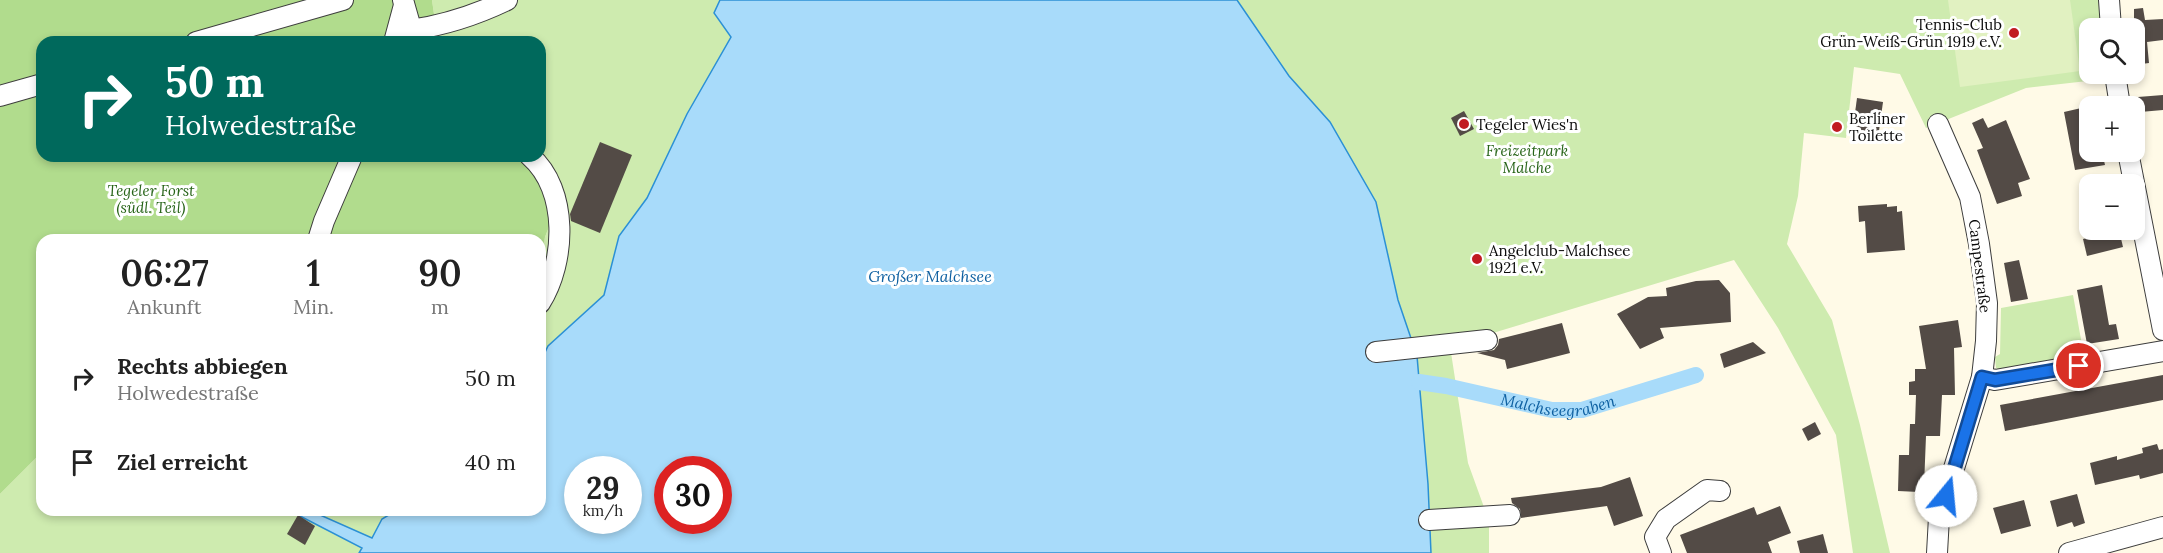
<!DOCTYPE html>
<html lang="de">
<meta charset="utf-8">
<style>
:root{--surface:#fff;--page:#f6f6f6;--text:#222;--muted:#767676}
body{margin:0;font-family:Lora,serif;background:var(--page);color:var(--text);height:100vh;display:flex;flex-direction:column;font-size:22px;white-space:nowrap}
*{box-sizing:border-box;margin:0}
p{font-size:20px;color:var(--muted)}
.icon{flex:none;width:33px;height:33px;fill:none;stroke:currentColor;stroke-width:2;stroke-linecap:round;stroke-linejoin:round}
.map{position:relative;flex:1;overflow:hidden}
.panel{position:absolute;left:36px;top:234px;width:510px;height:282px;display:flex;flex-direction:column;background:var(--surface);border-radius:18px;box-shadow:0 3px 9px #0003}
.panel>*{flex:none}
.hud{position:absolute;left:36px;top:36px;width:510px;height:126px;border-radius:18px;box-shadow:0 3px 9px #0003;background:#00695c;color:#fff;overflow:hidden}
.tools{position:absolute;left:2079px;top:18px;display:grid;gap:12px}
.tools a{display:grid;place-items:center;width:66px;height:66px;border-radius:12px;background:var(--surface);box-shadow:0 3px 9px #0003;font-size:30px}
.speed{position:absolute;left:564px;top:456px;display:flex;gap:12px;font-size:30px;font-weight:700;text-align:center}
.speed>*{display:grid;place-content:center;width:78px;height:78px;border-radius:50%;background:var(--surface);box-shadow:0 3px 9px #0003;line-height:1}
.speed small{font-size:15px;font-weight:400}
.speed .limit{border:9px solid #d22;background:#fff;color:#111}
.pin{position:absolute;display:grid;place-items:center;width:51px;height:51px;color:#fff;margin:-26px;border:3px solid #fff;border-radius:50%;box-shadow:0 2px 6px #0007}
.me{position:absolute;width:66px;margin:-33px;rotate:17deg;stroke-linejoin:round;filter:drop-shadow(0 0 4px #0008)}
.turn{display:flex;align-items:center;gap:21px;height:126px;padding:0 30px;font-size:27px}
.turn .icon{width:78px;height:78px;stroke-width:2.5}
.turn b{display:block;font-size:42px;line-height:51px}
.eta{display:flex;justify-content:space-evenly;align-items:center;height:102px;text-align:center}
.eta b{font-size:36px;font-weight:600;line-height:42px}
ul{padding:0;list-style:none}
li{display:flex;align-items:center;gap:18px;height:84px;padding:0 30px}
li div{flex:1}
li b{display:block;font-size:22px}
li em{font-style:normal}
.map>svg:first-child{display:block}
.green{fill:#ceebaf}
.forest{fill:#b1dc8d}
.pitch{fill:#e1f1c1}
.water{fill:#a8dbfa;stroke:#2b90d5;stroke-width:1.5;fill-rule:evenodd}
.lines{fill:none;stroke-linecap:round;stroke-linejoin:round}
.canal{stroke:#a8dbfa;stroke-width:16}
.building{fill:#534b46}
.minor-casing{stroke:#3d3d3d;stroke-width:22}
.minor{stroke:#fff;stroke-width:20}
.route-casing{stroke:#114b97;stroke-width:15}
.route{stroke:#1a73e8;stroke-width:10}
.poi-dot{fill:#c11b22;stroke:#fff;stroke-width:2}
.labels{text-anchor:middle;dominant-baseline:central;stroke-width:6;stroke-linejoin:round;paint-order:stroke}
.poi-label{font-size:15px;fill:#0a0a0a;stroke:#fff;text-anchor:start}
.park-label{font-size:15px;font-style:italic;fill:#276418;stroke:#fff}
.street-label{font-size:15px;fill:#0a0a0a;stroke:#fff}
.water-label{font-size:16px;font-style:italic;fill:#0e60a1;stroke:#fff}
</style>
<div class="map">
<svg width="2163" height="553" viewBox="0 0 2163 553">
<rect width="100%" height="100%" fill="#fffae7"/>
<g class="green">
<polygon points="432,0 720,0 714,13 731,37 687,114 647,198 619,236 604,295 548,346 540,363 540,270 545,237 563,191 540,155 540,42 438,42"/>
<polygon points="1237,0 2104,0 2108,28 2090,28 2090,74 2113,74 2114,78 2026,88 1926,128 1900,74 1854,67 1846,138 1804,133 1798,196 1787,244 1832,320 1860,425 1890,553 1853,553 1836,435 1778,328 1734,260 1450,346 1468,463 1489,521 1489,553 1431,553 1428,484 1417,356 1398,300 1330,122 1289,76"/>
<polygon points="2073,295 2084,356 2001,371 1996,368 1995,357 2000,354 2001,308"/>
<polygon points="42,452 42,510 299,510 298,515 363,548 359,553 0,553 0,494"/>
<polygon points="309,510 397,510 382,519 372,539"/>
</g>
<polygon class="forest" points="0,0 432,0 438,42 42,42 42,156 540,156 563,191 545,237 540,270 540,240 42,240 42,452 0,494"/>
<polygon class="pitch" points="1948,0 2070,0 2080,71 1960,87"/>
<path class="water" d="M720 0H1237L1289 76 1330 122 1376 202 1398 300 1417 356 1428 484 1431 553H359L362 548 298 515 299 510H309L372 538 382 519 397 510H540V363L548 346 604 295 619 236 647 198 687 114 731 37 714 13ZM578 470H628V520H578ZM668 470H718V520H668Z"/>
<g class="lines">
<path class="canal" id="s1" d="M1419 382 1446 386 1552 410H1582L1696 375"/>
</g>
<g class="building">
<polygon points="2143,8 2145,20 2163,19 2163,40 2147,42 2149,63 2134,65 2134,9"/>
<polygon points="2163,95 2163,110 2140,112 2138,97"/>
<polygon points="1857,98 1883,102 1878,138 1852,135"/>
<polygon points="2090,106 2090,152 2102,152 2105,165 2075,170 2064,112"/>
<polygon points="1464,111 1474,129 1460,136 1451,118"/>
<polygon points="1983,118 1988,128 2006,120 2030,179 2018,183 2022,196 1997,204 1977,150 1983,148 1972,123"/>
<polygon points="600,142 632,155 600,233 571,221 570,214"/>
<polygon points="1887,204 1887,207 1897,206 1897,212 1902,211 1905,250 1867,253 1865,221 1859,222 1858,206"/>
<polygon points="2119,230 2123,247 2087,256 2083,239"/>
<polygon points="2019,260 2028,299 2011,302 2004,263"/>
<polygon points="1719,280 1730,293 1731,322 1660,328 1664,338 1640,349 1617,314 1648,297 1667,296 1666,288 1696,281"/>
<polygon points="2102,285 2109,325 2116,324 2119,339 2087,344 2077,290"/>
<polygon points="1958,320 1962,347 1954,348 1955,395 1942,395 1940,436 1926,436 1924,486 1919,486 1919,492 1898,491 1899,455 1909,455 1910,424 1915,424 1916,395 1909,395 1909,382 1915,381 1915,369 1926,369 1919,326"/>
<polygon points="1562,323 1570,353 1507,369 1505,360 1477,353 1494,350 1498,345 1499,339"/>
<polygon points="1753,342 1766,353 1724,368 1720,354"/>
<polygon points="2163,375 2163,400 2005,431 2000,405"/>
<polygon points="1815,422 1821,434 1808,441 1802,429"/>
<polygon points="2157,444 2159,450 2163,449 2163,473 2140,479 2139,475 2095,485 2090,463 2117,456 2117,460 2143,453 2142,448"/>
<polygon points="1630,477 1643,516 1614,526 1607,506 1521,518 1520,509 1512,503 1511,498 1601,487"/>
<polygon points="2077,494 2085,523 2074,527 2072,522 2057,527 2050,501"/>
<polygon points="2024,500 2031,526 2001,534 1993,508"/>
<polygon points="1780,506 1791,533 1768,542 1772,553 1687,553 1680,535 1754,507 1757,515"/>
<polygon points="298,515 315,526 305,545 287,534"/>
<polygon points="1823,534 1828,553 1800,553 1797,541"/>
</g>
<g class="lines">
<g class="minor-casing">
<g id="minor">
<polyline points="403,0 415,42"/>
<polyline points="2109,0 2111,28"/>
<path d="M411 30C445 25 476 15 507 0"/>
<polyline points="196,42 343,0"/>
<polyline points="394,42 404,5"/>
<polyline points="2115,74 2120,106"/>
<polyline points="0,96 42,84"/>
<polyline points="2128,152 2163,330"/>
<path d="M530 156C569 190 566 262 540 303"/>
<polyline points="318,240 324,221 352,156"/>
<polyline points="1376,352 1487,340"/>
<polyline points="1982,377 1995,380 2163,351"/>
<polyline points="1429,520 1510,515"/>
<polyline points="1661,553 1655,537 1666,519 1707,490 1720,491"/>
<polyline points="1937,553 1939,517 1982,377 1986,341 1987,303 1979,244 1970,197 1938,124"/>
<polyline points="2069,553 2163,527"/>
</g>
</g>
<use href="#minor" class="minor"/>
</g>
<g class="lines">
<g class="route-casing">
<polyline id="route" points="1946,496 1982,377 1995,380 2079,366"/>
</g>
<use href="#route" class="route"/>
</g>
<g class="poi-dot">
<circle cx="2014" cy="33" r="6"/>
<circle cx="1464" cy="124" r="6"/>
<circle cx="1837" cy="127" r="6"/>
<circle cx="1477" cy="259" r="6"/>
</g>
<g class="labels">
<g class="poi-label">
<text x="2002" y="24" text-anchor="end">Tennis-Club<tspan x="2002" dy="17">Grün-Weiß-Grün 1919 e.V.</tspan></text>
<text x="1849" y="118">Berliner<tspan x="1849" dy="17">Toilette</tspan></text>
<text x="1476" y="124">Tegeler Wies'n</text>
<text x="1489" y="250">Angelclub-Malchsee<tspan x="1489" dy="17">1921 e.V.</tspan></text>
</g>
<g class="park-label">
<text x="1527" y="150">Freizeitpark<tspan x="1527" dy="17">Malche</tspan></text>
<text x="151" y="190">Tegeler Forst<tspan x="151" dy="17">(südl. Teil)</tspan></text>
</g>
<g class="street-label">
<text transform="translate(1980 266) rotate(83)">Campestraße</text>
</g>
<g class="water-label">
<text x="930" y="276">Großer Malchsee</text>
<text stroke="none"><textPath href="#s1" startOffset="142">Malchseegraben</textPath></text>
</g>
</g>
</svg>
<div class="tools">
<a><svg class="icon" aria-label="search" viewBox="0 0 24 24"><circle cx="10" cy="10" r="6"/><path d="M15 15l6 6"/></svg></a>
<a>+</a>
<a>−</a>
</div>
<div class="speed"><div>29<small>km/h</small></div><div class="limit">30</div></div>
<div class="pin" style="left:2079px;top:366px;background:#d93025"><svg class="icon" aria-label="arrive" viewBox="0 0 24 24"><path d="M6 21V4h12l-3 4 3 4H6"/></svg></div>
<svg class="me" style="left:1946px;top:496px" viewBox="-20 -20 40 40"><circle r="19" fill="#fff"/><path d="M0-13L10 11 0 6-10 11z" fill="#1a73e8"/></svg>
<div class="hud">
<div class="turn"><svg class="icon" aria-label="right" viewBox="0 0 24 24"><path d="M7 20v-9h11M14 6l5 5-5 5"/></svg><div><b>50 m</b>Holwedestraße</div></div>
</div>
<section class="panel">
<div class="eta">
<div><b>06:27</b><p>Ankunft</p></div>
<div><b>1</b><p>Min.</p></div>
<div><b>90</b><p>m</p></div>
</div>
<ul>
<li><svg class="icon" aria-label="right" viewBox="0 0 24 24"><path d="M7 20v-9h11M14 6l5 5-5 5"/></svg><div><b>Rechts abbiegen</b><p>Holwedestraße</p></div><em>50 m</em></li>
<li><svg class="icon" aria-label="arrive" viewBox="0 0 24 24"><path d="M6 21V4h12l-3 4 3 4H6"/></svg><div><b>Ziel erreicht</b></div><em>40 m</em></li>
</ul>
</section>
</div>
